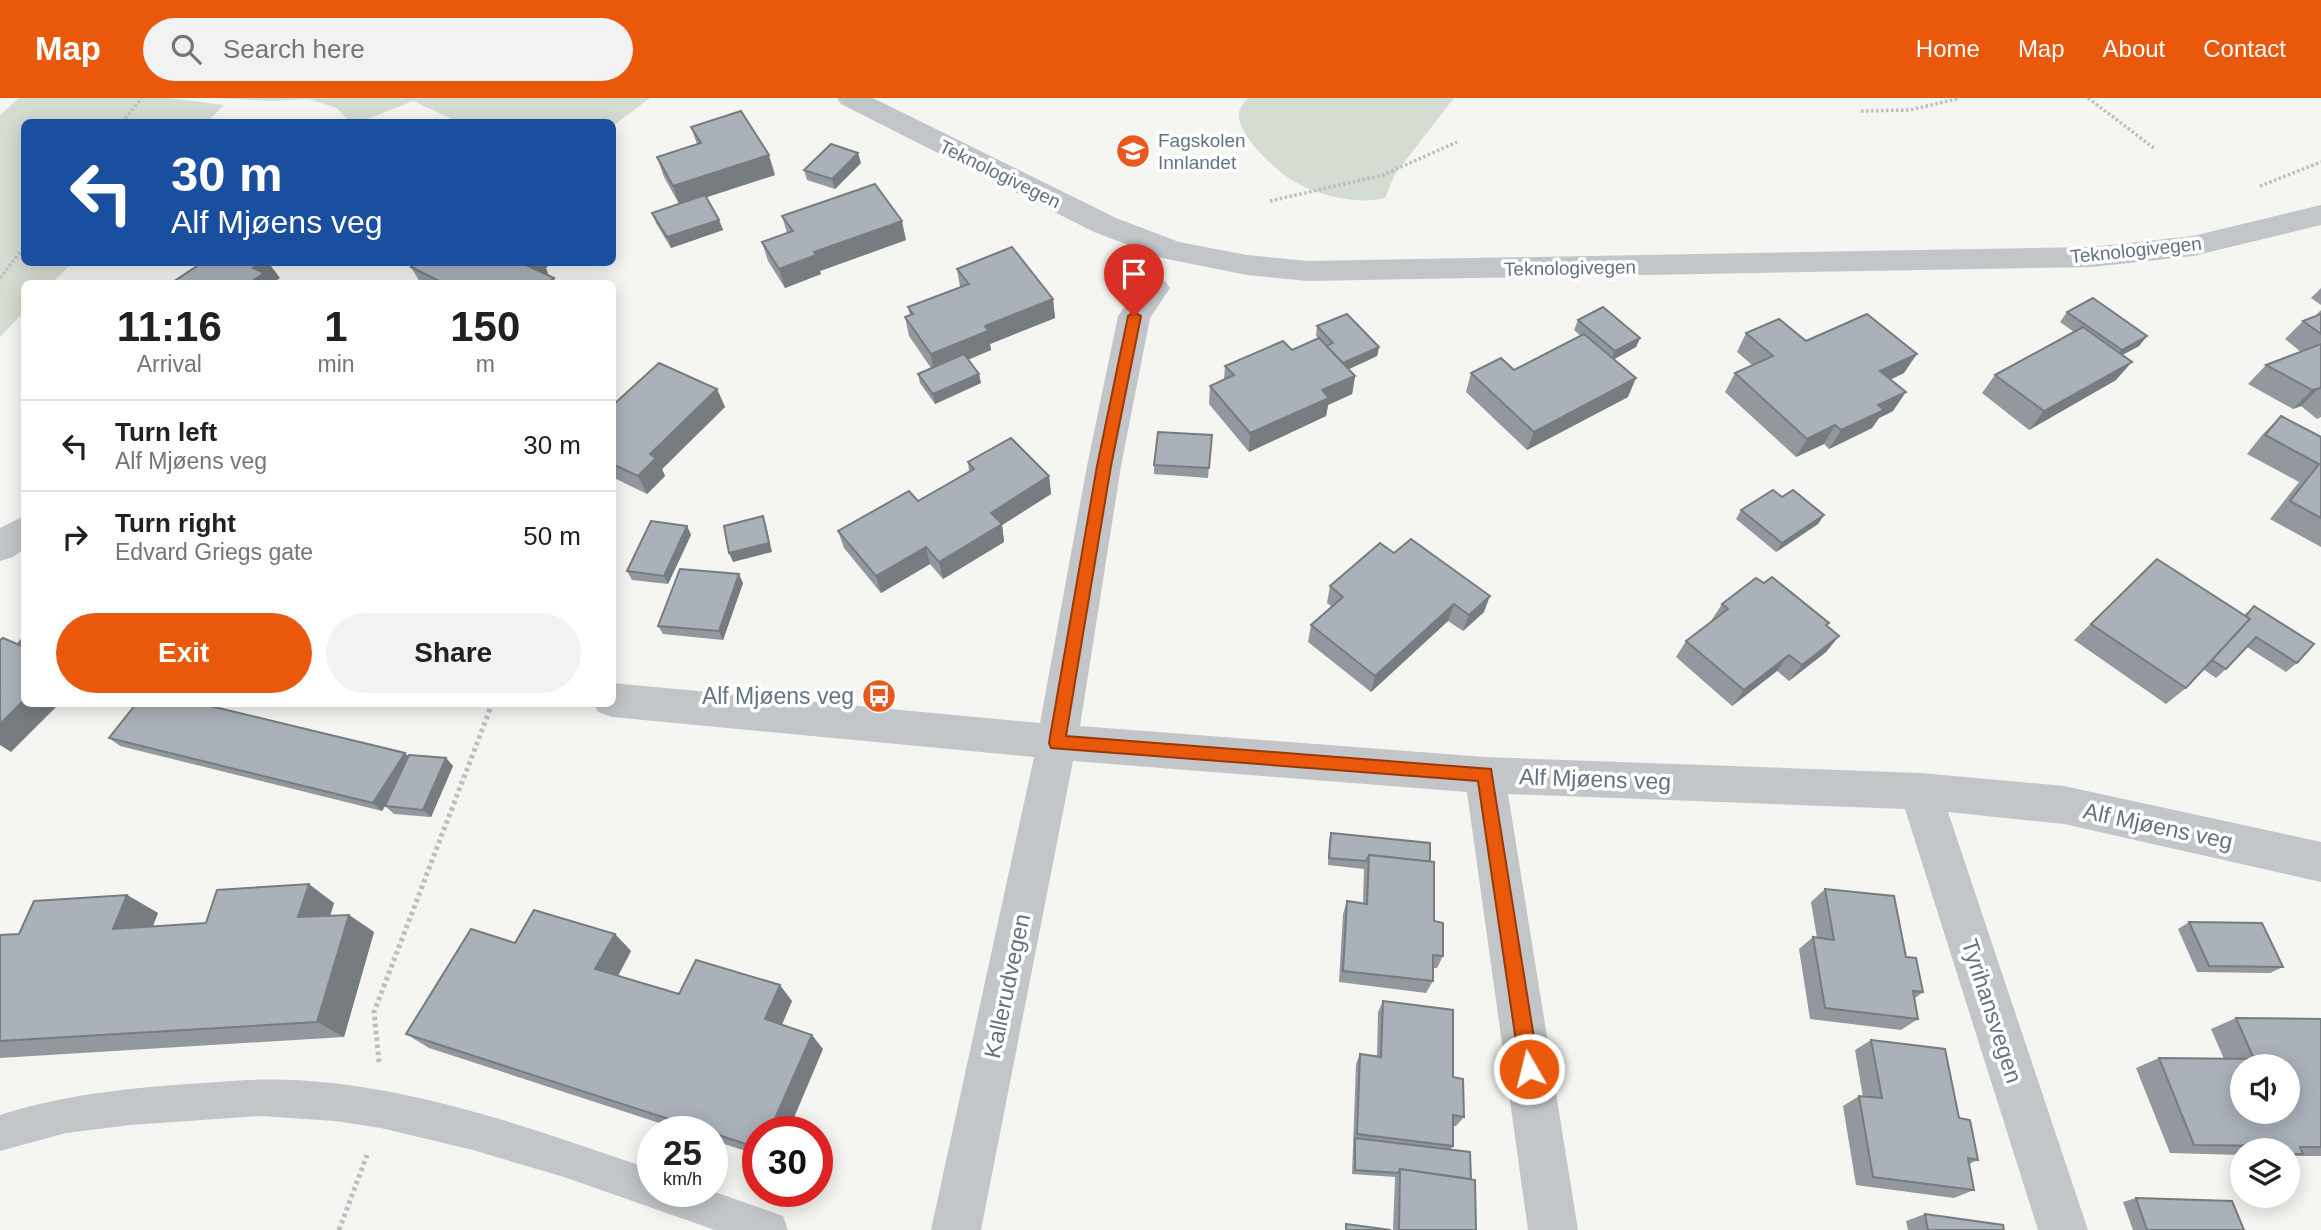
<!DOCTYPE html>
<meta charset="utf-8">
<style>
:root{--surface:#fff;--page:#f2f2f2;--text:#202124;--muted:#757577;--line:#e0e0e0;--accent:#ea580c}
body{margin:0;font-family:Arial,sans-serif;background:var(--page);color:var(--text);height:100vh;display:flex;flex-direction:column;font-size:26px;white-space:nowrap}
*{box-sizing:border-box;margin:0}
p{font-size:23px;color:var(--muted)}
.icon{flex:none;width:38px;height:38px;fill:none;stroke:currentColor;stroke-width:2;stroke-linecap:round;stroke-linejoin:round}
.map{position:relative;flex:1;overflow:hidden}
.drawer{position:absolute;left:21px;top:182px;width:595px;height:427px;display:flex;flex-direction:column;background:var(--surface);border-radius:10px;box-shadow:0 4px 18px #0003}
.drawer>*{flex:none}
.guide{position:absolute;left:21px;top:21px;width:595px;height:147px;border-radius:10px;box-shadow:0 4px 18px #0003;background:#1a4fa0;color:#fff;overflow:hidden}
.fabs{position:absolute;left:2230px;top:956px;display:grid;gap:14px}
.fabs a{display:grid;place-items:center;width:70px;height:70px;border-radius:50%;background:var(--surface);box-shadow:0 4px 18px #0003;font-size:35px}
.speed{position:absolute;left:637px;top:1018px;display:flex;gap:14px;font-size:35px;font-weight:700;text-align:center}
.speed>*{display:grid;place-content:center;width:91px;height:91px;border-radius:50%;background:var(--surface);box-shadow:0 4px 18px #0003;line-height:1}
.speed small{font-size:18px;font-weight:400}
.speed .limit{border:10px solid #d22;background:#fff;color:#111}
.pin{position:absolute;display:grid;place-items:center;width:60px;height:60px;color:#fff;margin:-72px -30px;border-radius:50% 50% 50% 0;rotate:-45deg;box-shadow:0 0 7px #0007}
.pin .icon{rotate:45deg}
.me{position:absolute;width:77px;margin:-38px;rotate:352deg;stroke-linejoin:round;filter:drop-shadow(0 0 5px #0008)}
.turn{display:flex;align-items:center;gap:24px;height:147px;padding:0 35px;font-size:32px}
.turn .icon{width:91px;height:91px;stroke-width:2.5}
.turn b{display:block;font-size:49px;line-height:60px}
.eta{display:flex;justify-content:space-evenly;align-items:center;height:119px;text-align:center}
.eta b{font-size:42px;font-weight:600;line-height:49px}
.cta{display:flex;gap:14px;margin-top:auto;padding:14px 35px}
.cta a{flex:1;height:80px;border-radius:42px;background:var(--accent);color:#fff;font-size:28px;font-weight:600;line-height:80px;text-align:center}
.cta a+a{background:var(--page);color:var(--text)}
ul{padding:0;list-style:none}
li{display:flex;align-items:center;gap:21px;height:91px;padding:0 35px;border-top:2px solid var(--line)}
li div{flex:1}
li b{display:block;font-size:26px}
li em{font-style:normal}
header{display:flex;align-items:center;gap:42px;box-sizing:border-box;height:98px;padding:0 35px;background:var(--accent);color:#fff}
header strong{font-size:33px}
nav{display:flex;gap:38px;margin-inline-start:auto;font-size:24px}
.search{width:490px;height:63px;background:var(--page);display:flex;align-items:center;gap:18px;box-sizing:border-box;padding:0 24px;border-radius:38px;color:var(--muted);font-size:26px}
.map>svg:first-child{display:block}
.green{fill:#d5dcd2}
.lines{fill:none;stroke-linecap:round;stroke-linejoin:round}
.path-far1{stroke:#bcbec0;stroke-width:3.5;stroke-dasharray:2.5 2.5;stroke-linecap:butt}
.path{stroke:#bcbec0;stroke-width:5;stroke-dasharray:3.5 3.5;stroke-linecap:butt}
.service{fill:#c2c6c9;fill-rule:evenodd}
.minor{fill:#c2c6c9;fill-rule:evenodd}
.wall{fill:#92989e}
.shaded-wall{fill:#777c81}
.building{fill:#aab1b8;stroke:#777c81;stroke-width:2;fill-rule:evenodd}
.route{fill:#ea580c;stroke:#983908;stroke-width:2}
.labels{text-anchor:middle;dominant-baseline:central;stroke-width:7;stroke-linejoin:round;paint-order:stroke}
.far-poi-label{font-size:19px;fill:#637384;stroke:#fff;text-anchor:start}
.far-street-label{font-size:19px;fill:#637384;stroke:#fff}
.poi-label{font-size:23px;fill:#637384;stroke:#fff;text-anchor:end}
.street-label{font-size:23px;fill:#637384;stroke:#fff}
</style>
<header>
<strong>Map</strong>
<div class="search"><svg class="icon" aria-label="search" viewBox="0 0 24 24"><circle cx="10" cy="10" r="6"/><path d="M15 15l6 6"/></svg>Search here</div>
<nav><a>Home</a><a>Map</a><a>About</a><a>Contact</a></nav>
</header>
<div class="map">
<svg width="2321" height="1132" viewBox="0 0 2321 1132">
<rect width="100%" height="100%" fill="#f5f5f1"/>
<g class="green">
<polygon points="19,0 170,0 224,7 207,24 24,24 24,164 72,165 52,185 24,186 24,214 0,239 0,17"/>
<polygon points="215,0 650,0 613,28 612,24 459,24 413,3 360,24 350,24 337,10 308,1 271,3"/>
<path d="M1248 0H1454L1395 76 1385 100C1358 107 1320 98 1295 84 1278 75 1240 39 1239 19 1238 11 1243 6 1248 0Z"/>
</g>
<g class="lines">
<g class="path-far1">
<polyline points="2088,0 2154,50"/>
<polyline points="1861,13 1910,12 1960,0"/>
<polyline points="122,24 142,0"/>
<polyline points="2260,88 2321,64"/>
<polyline points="1270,103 1383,77 1457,44"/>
<polyline points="0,180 24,149"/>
</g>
<g class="path">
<polyline points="379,964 374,914 492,606"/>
<polyline points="339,1132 367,1057"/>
</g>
<path class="service" d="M247 982C385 976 524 1028 653 1072V1094L712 1093 783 1118 788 1132H715L564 1079 473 1052 381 1030 335 1023 261 1018 130 1027 66 1035 0 1053V1017C80 991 163 988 247 982Z"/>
<g class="minor">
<polygon points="837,0 873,0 1116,120 1179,144 1247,157 1308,163 2092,149 2193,138 2321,107 2321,127 2193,158 2092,169 1308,183 1247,177 1162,160 1094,134 841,6"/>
<polygon points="1154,179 1165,183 1170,190 1150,220 1121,368 1080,628 1485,659 1920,675 2064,688 2321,744 2321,784 2064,726 1948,714 2088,1132 2038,1132 1905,711 1508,696 1578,1132 1528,1132 1467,694 1073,663 981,1132 931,1132 1034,659 612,619 598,614 594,606 612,606 612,585 1040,625 1087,368 1118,218 1143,183"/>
<polygon points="24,418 24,451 13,459 0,463 0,430"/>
</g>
</g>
<g class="wall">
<polygon points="691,29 775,77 706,99 719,122 723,132 671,150 656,125 652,115 679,106 664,79 657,59 697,46"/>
<polygon points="861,65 835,91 807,82 804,72"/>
<polygon points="782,118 906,142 820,173 821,176 785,190 768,163 762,144 787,135"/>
<polygon points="551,164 546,170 548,176 547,177 556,186 421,186 411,169 417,165"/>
<polygon points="957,171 1053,201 1055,220 990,246 991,252 968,262 981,285 935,306 920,285 918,276 931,270 909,238 905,219 910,217 908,209 960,189"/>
<polygon points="2321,190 2321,207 2311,200"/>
<polygon points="2321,212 2321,319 2317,321 2301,308 2293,311 2248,286 2266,267 2301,254 2285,241 2303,223 2315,218"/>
<polygon points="2067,214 2147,238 2139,248 2122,257 2116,282 2029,332 1982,295 1995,277 2074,234 2060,224"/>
<polygon points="1578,222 1640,240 1636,249 1614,261 1628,299 1527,352 1466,294 1471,275 1514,272 1581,238 1574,232"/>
<polygon points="1317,228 1379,249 1377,258 1349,271 1355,278 1352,296 1328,307 1326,318 1249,354 1209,306 1210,288 1224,281 1225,268 1292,252 1318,240 1316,238"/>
<polygon points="1746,235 1806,243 1904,275 1890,281 1893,313 1879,320 1872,330 1829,351 1824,346 1796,359 1725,294 1735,275 1752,267 1737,254"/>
<polygon points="717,291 725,309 662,371 665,378 647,396 612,379 612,308"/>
<polygon points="2281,318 2321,339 2321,449 2270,421 2299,384 2247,356 2262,337"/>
<polygon points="1211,347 1208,380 1154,376 1154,367"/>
<polygon points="968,364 1049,378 1051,396 1002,427 1004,444 943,481 930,466 881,495 844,450 838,433 918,403 969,373"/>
<polygon points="1782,399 1824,417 1818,426 1776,454 1736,421 1741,412"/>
<polygon points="687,428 691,437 668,486 632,482 627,473"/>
<polygon points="1394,455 1484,514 1463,533 1448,523 1371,594 1308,544 1311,527 1332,509 1327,505 1330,488"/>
<polygon points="2157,461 2244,517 2254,508 2297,565 2286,574 2247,549 2226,571 2216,580 2203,571 2186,590 2166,606 2074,542"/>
<polygon points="743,485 723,542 663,536 658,528"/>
<polygon points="1722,506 1827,528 1839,538 1826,554 1789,583 1777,573 1732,608 1676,559 1686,543 1712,524 1711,523"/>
<polygon points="109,640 446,660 453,668 431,719 394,716 385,708 387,704 382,713 120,648"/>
<polygon points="1331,735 1430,764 1434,823 1443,858 1437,870 1433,870 1433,883 1426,895 1339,884 1343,816 1347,803 1363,805 1364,771 1328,767 1329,742"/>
<polygon points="1825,791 1906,859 1923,894 1914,901 1918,921 1901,932 1810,921 1799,851 1813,839 1817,840 1811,804"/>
<polygon points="127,797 158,815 152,829 206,825 334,805 330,818 349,817 374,834 344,939 0,960 0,837 19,836"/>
<polygon points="2189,824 2283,869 2270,875 2197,874 2178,831"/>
<polygon points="615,836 631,853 618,878 679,896 792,903 782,927 823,951 758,1034 758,1057 712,1042 712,1034 687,1034 429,950 406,936 515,845"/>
<polygon points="1383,903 1453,979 1464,1019 1456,1028 1453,1028 1453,1048 1450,1052 1471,1081 1476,1132 1393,1132 1395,1079 1352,1076 1356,966 1360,956 1377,958 1378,914"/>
<polygon points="2236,920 2321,921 2321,1058 2297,1058 2287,1061 2287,1052 2242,1052 2242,1057 2170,1055 2136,970 2159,960 2224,961 2211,931"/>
<polygon points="1871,942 1959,1020 1978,1062 1969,1066 1974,1092 1954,1100 1856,1087 1843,1008 1859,998 1863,999 1855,952"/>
<polygon points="2136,1100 2244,1132 2133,1132 2123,1104"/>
<polygon points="1925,1116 2004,1132 1908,1132 1906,1123"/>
</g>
<g class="shaded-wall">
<polygon points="858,55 861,65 835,91 832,81"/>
<polygon points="769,57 775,77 680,108 673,88"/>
<polygon points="719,122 723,132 671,150 667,139"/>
<polygon points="902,123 906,142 820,173 821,176 785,190 779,171 814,154"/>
<polygon points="261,164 268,164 280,180 272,186 248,186 253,170"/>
<polygon points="528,164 551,164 546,170 548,176 536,186 526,167"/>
<polygon points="554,180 556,186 547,186"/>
<polygon points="1053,201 1055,220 990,246 991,252 934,275 931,256 985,228"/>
<polygon points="2147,238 2139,248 2113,262 2122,252"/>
<polygon points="1640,240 1636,249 1611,263 1615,253"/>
<polygon points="1379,249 1377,258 1334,278 1336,268"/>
<polygon points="1917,256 1904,275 1869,292 1880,273"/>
<polygon points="2132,264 2116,282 2029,332 2044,313"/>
<polygon points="979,276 981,285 935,306 933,296"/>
<polygon points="1355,278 1352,296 1328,307 1326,318 1249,354 1250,335 1322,292"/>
<polygon points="1636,280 1628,299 1527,352 1534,334"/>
<polygon points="2320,289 2301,308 2293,311 2312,292"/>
<polygon points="717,291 725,309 662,371 665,378 647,396 638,378 650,356"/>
<polygon points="1906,294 1893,313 1879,320 1872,330 1829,351 1841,332 1878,307"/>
<polygon points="1835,327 1824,346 1796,359 1807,341"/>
<polygon points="1049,378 1051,396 1002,427 1004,444 943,481 939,464 991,415"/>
<polygon points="1824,417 1818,426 1776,454 1782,445"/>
<polygon points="763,418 766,427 772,454 733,464 729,455"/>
<polygon points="687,428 691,437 668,486 664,478"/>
<polygon points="926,449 930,466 881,495 876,478"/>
<polygon points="739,476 743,485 723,542 719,533"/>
<polygon points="1490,498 1484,514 1463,533 1469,517"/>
<polygon points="1454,506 1448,523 1371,594 1375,578"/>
<polygon points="1839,538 1826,554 1789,583 1802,567"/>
<polygon points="1789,557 1777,573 1732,608 1744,592"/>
<polygon points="24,602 24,606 59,606 11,654 0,647 0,626"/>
<polygon points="405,655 413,663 382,713 373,705"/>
<polygon points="446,660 453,668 431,719 423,712"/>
<polygon points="309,786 334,805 324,837 298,819"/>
<polygon points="127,797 158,815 145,849 113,831"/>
<polygon points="349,817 374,834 344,939 317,924"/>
<polygon points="615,836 631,853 613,887 595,871"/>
<polygon points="780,887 792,903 777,937 765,921"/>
<polygon points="812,937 823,951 788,1034 769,1034"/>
</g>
<g class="building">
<polygon points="741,13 769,57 673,88 657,59 701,45 691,29"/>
<polygon points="831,46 858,55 832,81 804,72"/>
<polygon points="875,86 902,123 814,154 816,157 779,171 762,144 793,133 782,118"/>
<polygon points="705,97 719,122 667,139 652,115"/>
<polygon points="1012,149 1053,201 985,228 988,233 931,256 905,219 913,216 908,209 969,186 957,171"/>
<polygon points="203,164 261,164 253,170 264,175 248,186 170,186"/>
<polygon points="418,164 528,164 526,167 554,180 547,186 445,186 411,169"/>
<polygon points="2093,200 2147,238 2122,252 2067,214"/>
<polygon points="1603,209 1640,240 1615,253 1578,222"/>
<polygon points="1347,216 1379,249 1343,265 1326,248 1333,245 1317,228"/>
<polygon points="1867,216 1917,256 1880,273 1906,294 1878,307 1884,312 1841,332 1835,327 1807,341 1735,275 1773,258 1746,235 1779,221 1806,243"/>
<polygon points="2321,216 2321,236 2303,223"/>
<polygon points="2083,229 2132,264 2044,313 1995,277"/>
<polygon points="1584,236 1636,280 1534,334 1471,275 1501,260 1514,272"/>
<polygon points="1319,240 1355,278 1322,292 1329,300 1250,335 1210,288 1234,277 1225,268 1283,243 1292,252"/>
<polygon points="2321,246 2321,290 2312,292 2266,267"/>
<polygon points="964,256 979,276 933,296 918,276"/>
<polygon points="659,265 717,291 650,356 656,360 638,378 612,366 612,308"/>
<polygon points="2281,318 2321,339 2321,420 2290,403 2319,366 2265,337"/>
<polygon points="1158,334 1212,337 1209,370 1154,367"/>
<polygon points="1011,340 1049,378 991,415 1002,426 939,464 926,449 876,478 838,433 909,393 918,403 974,371 968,364"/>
<polygon points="1773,392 1782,399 1793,392 1824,417 1782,445 1741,412"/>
<polygon points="763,418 769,445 729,455 724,428"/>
<polygon points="651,423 687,428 664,478 627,473"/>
<polygon points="1411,441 1490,498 1469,517 1454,506 1375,578 1311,527 1343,499 1330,488 1380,445 1394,455"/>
<polygon points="2157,461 2250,521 2186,590 2091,526"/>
<polygon points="680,471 739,476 719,533 658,528"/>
<polygon points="1772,479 1829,525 1826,527 1839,538 1802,567 1789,557 1744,592 1686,543 1728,511 1722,506 1756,480 1764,485"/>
<polygon points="2254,508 2314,546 2297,565 2256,539 2226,571 2212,562 2250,521 2246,518"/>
<polygon points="24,539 24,549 18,546"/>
<polygon points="3,540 24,549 24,602 0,626 0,542"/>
<polygon points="136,606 202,606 405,655 373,705 109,640"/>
<polygon points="409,657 446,660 423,712 385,708"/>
<polygon points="1331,735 1430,745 1430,764 1369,757 1366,763 1329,760"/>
<polygon points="1369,757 1434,764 1434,823 1443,825 1443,858 1433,857 1433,883 1343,873 1347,803 1367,806"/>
<polygon points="309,786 298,819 349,817 317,924 0,943 0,837 19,836 34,803 127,797 113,831 206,825 217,792"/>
<polygon points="1825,791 1894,798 1906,859 1916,860 1923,894 1913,893 1918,921 1825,910 1813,839 1834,842"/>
<polygon points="534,812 615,836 595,871 679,896 696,862 780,887 765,921 812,937 769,1034 758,1034 758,1050 712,1035 712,1034 709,1034 406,936 471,831 515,845"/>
<polygon points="2189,824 2262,825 2283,869 2209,868"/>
<polygon points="1383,903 1453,912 1453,979 1463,981 1464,1019 1453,1017 1453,1048 1357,1036 1360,956 1381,959"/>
<path d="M2236 920 2321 921V1049H2300L2303 1056H2287V1052H2278L2276 1048 2194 1047 2159 960 2254 961ZM2242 968H2287V1013H2242Z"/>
<polygon points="1871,942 1945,951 1959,1020 1970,1022 1978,1062 1968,1060 1974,1092 1873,1079 1859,998 1882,1000"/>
<polygon points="1355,1040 1470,1054 1471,1081 1400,1071 1398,1075 1355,1072"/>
<polygon points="1400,1071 1475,1082 1476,1132 1399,1132"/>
<polygon points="2136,1100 2232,1103 2244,1132 2147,1132"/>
<polygon points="1925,1116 2003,1127 2004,1132 1928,1132"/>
<polygon points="1346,1126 1391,1132 1346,1132"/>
</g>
<polygon class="route" points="1134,214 1141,218 1111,368 1066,638 1491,671 1539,971 1536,978 1529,981 1523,978 1520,971 1478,683 1051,650 1049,645 1097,368 1128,218"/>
<defs>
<g id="university-disc" transform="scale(1.75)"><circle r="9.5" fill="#eb581c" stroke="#fff"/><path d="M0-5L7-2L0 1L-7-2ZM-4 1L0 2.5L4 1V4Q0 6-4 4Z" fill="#fff"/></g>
<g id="bus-disc" transform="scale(1.75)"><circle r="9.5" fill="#eb581c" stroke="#fff"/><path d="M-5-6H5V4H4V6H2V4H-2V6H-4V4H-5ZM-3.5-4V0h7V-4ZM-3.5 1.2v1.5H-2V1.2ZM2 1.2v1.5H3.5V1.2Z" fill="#fff"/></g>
</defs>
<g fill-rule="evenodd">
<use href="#university-disc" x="1133" y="53"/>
<use href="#bus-disc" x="879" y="598"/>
</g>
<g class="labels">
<g class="far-poi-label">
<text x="1158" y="42">Fagskolen<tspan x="1158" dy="22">Innlandet</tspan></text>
</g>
<g class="far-street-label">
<text transform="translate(1000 76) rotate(26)">Teknologivegen</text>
<text transform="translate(2136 152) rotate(-6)">Teknologivegen</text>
<text transform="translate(1570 170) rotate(-1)">Teknologivegen</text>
</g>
<g class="poi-label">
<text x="854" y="598">Alf Mjøens veg</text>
</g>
<g class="street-label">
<text transform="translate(1595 681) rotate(2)">Alf Mjøens veg</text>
<text transform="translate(2158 728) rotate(12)">Alf Mjøens veg</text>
<text transform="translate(1007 888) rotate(-78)">Kallerudvegen</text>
<text transform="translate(1992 913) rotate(72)">Tyrihansvegen</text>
</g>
</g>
</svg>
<div class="fabs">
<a><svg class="icon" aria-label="sound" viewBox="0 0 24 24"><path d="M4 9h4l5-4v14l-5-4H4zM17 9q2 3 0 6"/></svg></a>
<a><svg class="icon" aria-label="layers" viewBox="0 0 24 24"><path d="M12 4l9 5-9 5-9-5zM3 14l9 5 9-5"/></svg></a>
</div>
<div class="speed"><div>25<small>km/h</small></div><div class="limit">30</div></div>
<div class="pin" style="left:1134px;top:218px;background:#d93025"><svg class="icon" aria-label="arrive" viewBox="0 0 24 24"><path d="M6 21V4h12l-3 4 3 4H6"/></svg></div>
<svg class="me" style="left:1529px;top:971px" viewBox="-20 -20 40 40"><circle r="17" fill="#ea580c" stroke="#fff" stroke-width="3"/><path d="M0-11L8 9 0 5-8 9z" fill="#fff"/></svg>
<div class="guide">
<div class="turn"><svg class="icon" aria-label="left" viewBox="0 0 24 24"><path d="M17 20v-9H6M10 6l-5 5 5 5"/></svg><div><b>30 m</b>Alf Mjøens veg</div></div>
</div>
<section class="drawer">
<div class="eta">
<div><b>11:16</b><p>Arrival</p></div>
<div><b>1</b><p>min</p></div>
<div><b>150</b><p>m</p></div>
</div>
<ul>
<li><svg class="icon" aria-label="left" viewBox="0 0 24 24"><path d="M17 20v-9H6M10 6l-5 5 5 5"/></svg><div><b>Turn left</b><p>Alf Mjøens veg</p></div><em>30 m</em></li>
<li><svg class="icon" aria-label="right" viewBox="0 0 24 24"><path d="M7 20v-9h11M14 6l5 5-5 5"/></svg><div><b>Turn right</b><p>Edvard Griegs gate</p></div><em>50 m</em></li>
</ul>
<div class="cta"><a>Exit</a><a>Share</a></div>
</section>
</div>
